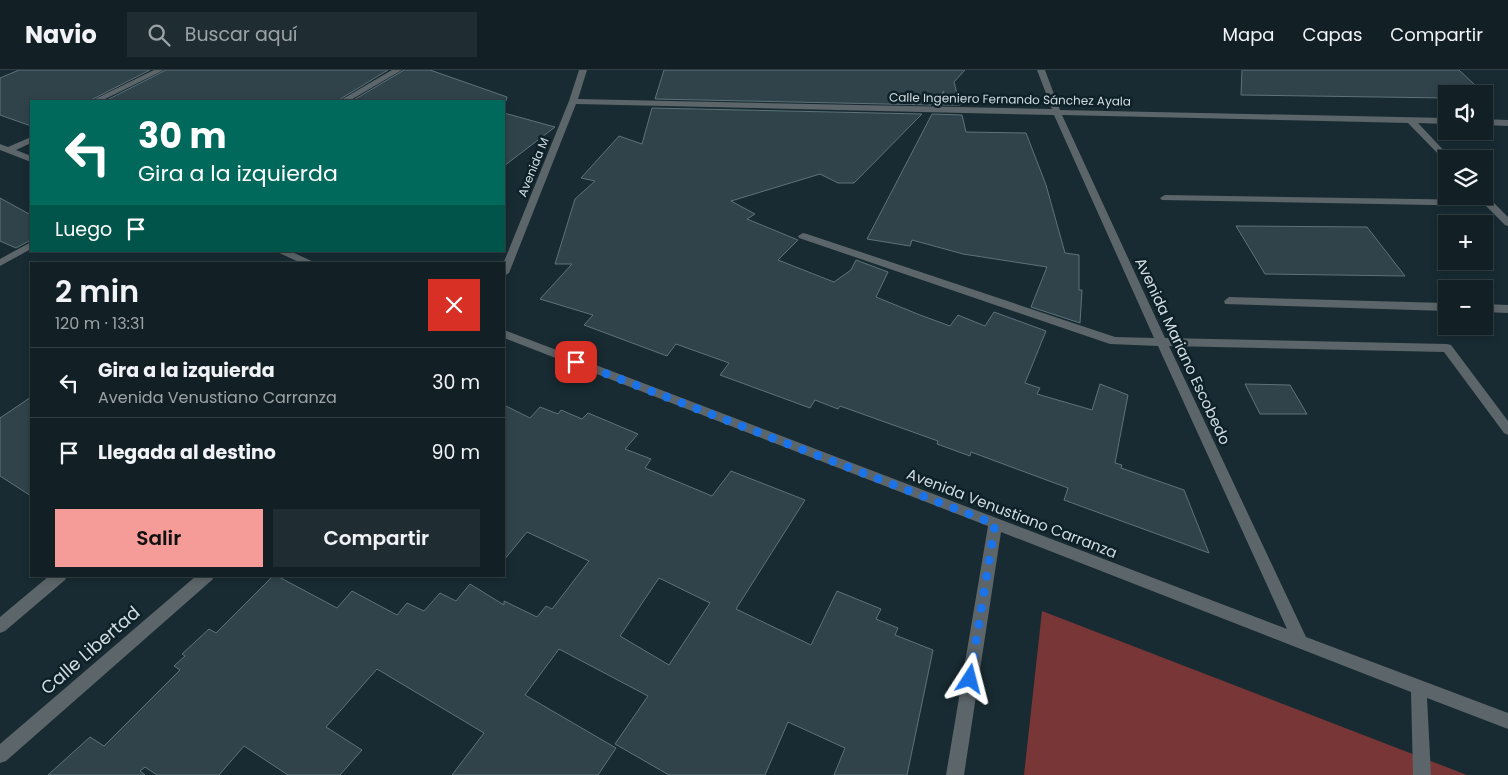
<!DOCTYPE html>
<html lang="es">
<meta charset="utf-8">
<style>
:root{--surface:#122026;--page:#1f2d32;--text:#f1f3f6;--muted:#9ca3a7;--line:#313e43;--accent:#f59b98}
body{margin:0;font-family:Poppins,sans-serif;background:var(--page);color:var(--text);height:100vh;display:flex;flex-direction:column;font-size:19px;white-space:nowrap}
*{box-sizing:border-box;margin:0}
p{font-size:16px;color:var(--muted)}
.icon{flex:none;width:28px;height:28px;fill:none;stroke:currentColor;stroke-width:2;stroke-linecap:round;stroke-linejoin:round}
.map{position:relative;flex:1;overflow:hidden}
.side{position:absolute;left:30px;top:192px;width:475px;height:315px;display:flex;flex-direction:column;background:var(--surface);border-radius:0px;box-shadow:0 2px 8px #0003,0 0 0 1px var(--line)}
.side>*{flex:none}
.guide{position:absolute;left:30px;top:30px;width:475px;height:152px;border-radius:0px;box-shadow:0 2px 8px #0003,0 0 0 1px var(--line);background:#00695c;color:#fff;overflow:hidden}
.buttons{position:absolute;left:1438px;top:15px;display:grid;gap:10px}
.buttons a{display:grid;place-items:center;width:55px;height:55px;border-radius:0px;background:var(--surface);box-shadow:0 2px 8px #0003,0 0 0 1px var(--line);font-size:25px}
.pin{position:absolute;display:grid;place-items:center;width:42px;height:42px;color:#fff;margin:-21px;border-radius:10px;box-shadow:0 2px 8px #0006}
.me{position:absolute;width:55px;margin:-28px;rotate:9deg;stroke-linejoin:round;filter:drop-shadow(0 0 4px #0008)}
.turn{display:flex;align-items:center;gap:18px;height:105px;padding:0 25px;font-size:22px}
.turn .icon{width:65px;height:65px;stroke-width:2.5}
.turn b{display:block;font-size:35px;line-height:42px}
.then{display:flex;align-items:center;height:48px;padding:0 25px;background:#0003;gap:10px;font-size:19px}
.round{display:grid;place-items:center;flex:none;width:52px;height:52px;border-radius:0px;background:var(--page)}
.summary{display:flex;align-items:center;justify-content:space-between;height:85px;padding:0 25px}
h1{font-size:30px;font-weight:600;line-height:38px}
.button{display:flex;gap:10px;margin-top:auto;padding:10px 25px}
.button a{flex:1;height:58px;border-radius:0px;background:var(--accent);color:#111;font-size:20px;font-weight:600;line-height:58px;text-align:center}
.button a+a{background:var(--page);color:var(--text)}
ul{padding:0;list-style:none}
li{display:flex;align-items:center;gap:15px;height:70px;padding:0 25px;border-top:1px solid var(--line)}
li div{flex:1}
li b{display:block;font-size:19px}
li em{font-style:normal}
header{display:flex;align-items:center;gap:30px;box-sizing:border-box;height:70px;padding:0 25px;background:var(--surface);border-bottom:1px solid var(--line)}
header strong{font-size:24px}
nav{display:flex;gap:28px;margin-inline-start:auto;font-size:18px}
.search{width:350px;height:45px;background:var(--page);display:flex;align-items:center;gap:12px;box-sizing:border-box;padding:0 18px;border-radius:0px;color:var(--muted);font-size:19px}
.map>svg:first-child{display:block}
.green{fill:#783636}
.building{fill:#30434b;stroke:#5d727a;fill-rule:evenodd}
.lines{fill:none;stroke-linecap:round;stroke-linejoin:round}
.minor{fill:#5c6569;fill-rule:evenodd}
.route{stroke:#1a73e8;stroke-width:9;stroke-dasharray:0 16.2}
.labels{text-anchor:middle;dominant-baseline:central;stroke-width:5;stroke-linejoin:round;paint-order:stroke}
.far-street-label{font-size:12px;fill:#d1dce1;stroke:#0e2128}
.street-label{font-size:15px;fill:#d1dce1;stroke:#0e2128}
.near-street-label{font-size:18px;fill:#d1dce1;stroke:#0e2128}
</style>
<header>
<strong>Navio</strong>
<div class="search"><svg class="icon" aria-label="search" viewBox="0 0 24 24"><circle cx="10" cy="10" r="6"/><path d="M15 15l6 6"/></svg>Buscar aquí</div>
<nav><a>Mapa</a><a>Capas</a><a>Compartir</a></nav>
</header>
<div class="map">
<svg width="1508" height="705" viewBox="0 0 1508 705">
<rect width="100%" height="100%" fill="#182b32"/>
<polygon class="green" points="1042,541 1467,705 1024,705"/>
<g class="building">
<polygon points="19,0 150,0 89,31 31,31 31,56 0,45 0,8"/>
<polygon points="166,0 388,0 337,31 105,31"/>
<polygon points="404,0 430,0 507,27 506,31 352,31"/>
<polygon points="664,0 965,0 954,12 960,35 937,35 944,21 931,35 655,29"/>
<polygon points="1242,0 1459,0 1491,30 1484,29 1484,24 1446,24 1446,28 1241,25"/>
<polygon points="652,38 922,44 854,113 838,113 820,104 731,131 755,144 747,149 798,170 778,190 834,212 851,200 856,190 888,202 876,227 920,245 950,256 958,245 985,256 994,242 1046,261 1025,313 1040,318 1037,324 1092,340 1100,314 1128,325 1115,393 1122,395 1121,398 1184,420 1209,483 1064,430 1068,418 971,382 970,386 937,374 938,371 840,336 838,339 815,330 810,338 720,305 729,293 676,274 667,286 584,255 593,245 540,229 572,194 555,194 575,129 595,111 581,108 619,66 642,74"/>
<polygon points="504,43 555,57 504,96"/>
<polygon points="932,44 962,45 966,62 1026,63 1046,115 1065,183 1079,185 1079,220 1082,220 1080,253 1031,237 1047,197 963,184 912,170 910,176 867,169"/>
<polygon points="0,128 31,145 31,170 16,178 0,171"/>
<polygon points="1236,156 1367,157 1405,206 1265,204"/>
<polygon points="1245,314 1290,315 1307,344 1260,344"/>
<polygon points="31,327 31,426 0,406 0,348"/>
<path d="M504 335 530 348 540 337 558 344 561 340 582 349 588 343 638 364 625 379 651 389 645 398 712 426 731 401 805 430 736 539 811 575 837 521 881 539 876 549 898 558 895 565 933 580 907 705H834L845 678 788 652 765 705H669L615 674 648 626 559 579 525 625 616 678 598 705H452L484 663 377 599 326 657 362 680 340 705H288L244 676 219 705H157L145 697 140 701 145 705H48L90 667 104 676 180 600 174 596 185 586 182 584 209 559 216 563 273 506H277L337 538 352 521 397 545 407 533 424 541 440 523 456 531 470 514 504 535V531L537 547 546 536 552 539 589 491 527 462 504 490ZM659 508 710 533 669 595 620 566Z"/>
</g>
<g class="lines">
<g class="minor">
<polygon points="154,0 164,0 101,31 91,31"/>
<polygon points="392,0 402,0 349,31 339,31"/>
<polygon points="579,0 587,0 578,29 1052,39 1037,0 1045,0 1060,40 1446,48 1446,54 1418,53 1450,87 1451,89 1446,89 1446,92 1408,53 1062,45 1165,268 1447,274 1451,275 1508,351 1508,365 1504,363 1444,282 1169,276 1306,567 1508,643 1508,659 1427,628 1431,705 1413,705 1411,622 1001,462 964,705 946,705 988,456 504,268 504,260 1287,559 1158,276 1110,274 799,168 798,166 803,163 807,164 1115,267 1154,268 1054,45 576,34 509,203 504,206 503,194 569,31"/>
<polygon points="1484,49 1508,50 1508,56 1484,55"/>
<polygon points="31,67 31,73 16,80 31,86 31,92 0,80 0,74 8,77"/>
<polygon points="1165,125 1481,130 1480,126 1487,126 1508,147 1508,156 1505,155 1486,136 1162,130 1160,128"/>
<polygon points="31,172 31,179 0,196 0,189"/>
<polygon points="275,181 290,181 318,194 303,194"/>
<polygon points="1229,227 1446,233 1446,241 1225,234 1224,231"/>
<polygon points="1484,234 1508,235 1508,243 1484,242"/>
<polygon points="49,506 67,506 65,510 5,561 0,563 0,547"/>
<polygon points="196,506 214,506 212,510 6,691 0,693 0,674"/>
</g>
</g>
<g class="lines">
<polyline class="route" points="576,292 995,454 970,609"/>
</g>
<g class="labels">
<g class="far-street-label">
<text transform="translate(1010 29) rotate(1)">Calle Ingeniero Fernando Sánchez Ayala</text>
<text transform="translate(533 97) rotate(-68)">Avenida M</text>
</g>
<g class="street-label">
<text transform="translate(1183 281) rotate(65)">Avenida Mariano Escobedo</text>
<text transform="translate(1012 443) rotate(21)">Avenida Venustiano Carranza</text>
</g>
<g class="near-street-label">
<text transform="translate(90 580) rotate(-41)">Calle Libertad</text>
</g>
</g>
</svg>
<div class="buttons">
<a><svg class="icon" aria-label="sound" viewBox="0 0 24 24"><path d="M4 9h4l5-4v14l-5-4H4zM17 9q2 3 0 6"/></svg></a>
<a><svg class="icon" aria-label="layers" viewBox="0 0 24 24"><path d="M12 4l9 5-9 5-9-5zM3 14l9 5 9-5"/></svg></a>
<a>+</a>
<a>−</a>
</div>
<div class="pin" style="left:576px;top:292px;background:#d93025"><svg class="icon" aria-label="arrive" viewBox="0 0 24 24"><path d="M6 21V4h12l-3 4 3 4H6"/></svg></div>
<svg class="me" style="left:970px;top:609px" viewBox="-20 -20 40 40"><path d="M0-17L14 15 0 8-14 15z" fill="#1a73e8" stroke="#fff" stroke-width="4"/></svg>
<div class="guide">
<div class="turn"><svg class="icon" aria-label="left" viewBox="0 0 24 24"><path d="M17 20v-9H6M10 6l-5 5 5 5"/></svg><div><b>30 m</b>Gira a la izquierda</div></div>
<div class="then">Luego<svg class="icon" aria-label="arrive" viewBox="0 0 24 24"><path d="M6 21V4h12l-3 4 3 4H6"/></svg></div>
</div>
<section class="side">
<div class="summary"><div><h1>2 min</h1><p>120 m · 13:31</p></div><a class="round" style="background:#d93025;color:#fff"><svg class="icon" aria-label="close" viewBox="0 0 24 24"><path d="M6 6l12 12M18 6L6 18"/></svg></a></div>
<ul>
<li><svg class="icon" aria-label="left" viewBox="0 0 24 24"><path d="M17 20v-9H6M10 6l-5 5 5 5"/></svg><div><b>Gira a la izquierda</b><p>Avenida Venustiano Carranza</p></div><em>30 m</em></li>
<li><svg class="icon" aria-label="arrive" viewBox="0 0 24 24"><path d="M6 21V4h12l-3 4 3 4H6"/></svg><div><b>Llegada al destino</b></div><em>90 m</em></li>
</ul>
<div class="button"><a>Salir</a><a>Compartir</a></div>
</section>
</div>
